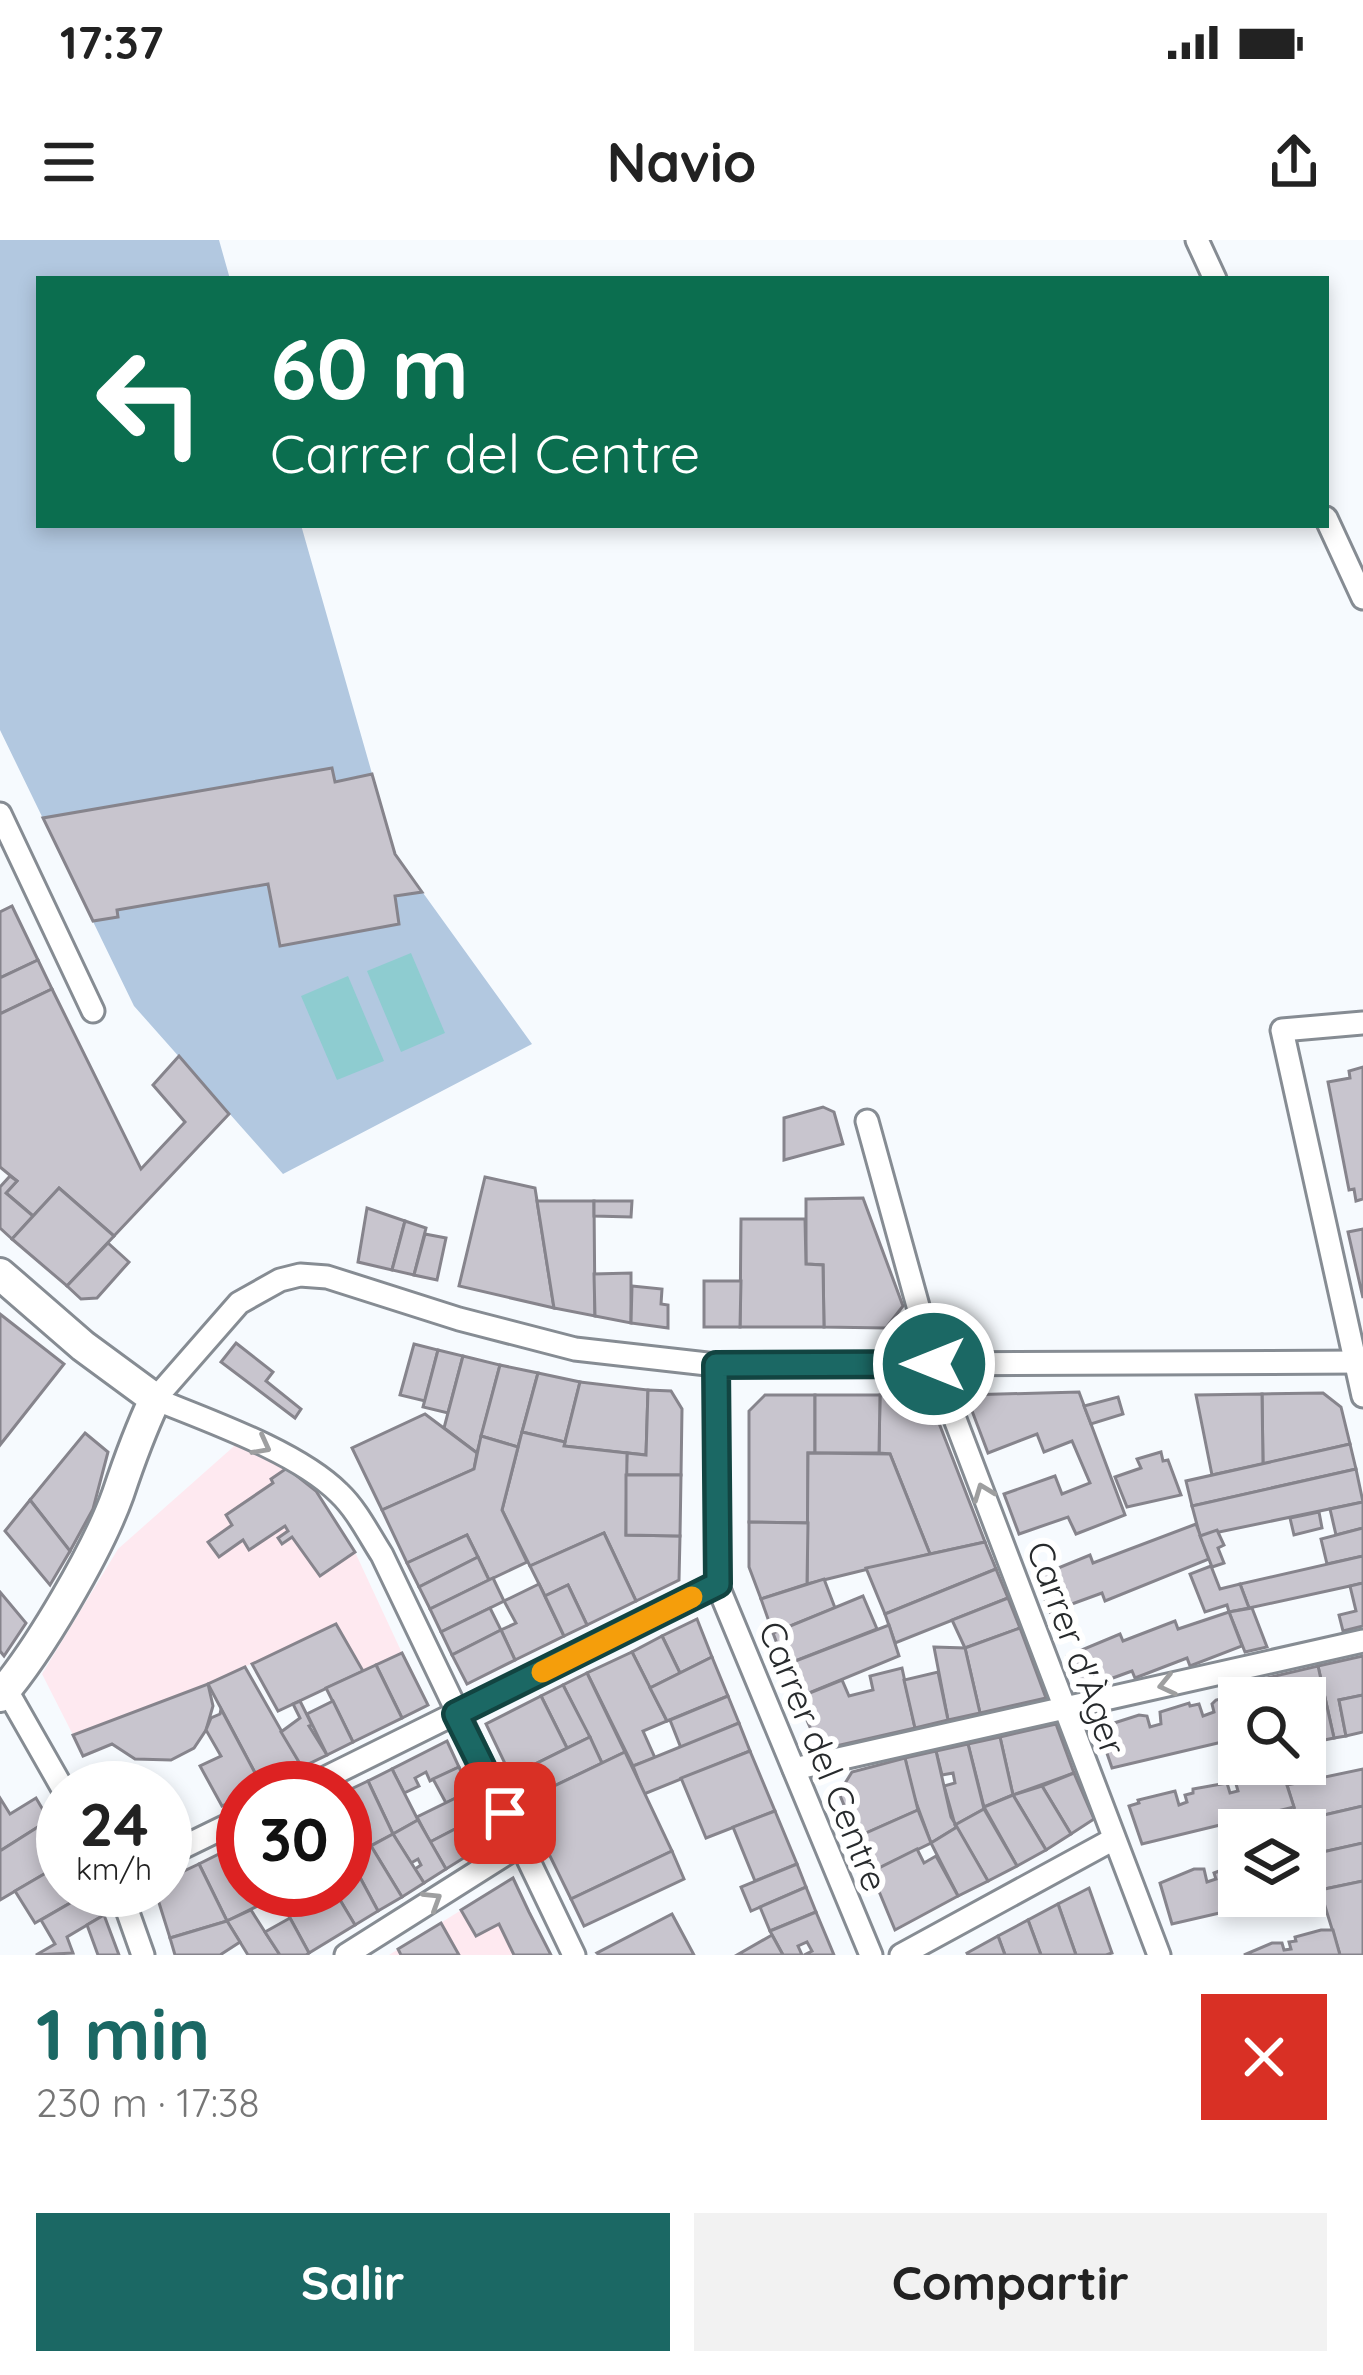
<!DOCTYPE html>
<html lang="es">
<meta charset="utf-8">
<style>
:root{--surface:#fff;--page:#f2f2f2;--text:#222;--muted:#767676;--accent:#1b6864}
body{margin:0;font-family:Quicksand,sans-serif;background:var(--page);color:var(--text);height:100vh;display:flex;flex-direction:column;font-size:45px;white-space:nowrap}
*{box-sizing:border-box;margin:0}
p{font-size:39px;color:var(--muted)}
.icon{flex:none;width:66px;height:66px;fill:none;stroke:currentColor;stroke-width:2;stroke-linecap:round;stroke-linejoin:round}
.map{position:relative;height:1715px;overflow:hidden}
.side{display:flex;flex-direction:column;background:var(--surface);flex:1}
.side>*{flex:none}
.hud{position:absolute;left:36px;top:36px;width:1293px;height:252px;border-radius:0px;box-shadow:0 6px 18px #0003;background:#0b6e4f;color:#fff;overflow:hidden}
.tools{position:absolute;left:1218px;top:1437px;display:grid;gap:24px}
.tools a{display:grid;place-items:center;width:108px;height:108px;border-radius:0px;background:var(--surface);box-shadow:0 6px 18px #0003;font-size:60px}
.speed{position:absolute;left:36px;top:1521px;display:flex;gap:24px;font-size:60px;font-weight:700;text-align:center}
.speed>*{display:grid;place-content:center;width:156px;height:156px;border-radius:50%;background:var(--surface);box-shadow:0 6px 18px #0003;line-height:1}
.speed small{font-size:30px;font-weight:400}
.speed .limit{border:18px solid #d22;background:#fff;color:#111}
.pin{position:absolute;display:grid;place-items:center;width:102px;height:102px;color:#fff;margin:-51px;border-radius:24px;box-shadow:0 6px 18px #0006}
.me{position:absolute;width:132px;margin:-66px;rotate:270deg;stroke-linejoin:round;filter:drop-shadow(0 0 9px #0008)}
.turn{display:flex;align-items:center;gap:42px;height:252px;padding:0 36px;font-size:54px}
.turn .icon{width:156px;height:156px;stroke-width:2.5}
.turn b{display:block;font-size:84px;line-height:102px}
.round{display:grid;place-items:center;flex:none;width:126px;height:126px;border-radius:0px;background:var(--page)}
.summary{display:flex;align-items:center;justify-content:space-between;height:204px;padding:0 36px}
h1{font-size:72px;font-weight:700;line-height:90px;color:var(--accent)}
.action{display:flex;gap:24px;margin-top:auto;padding:24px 36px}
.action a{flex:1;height:138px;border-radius:0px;background:var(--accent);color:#fff;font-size:48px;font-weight:700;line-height:138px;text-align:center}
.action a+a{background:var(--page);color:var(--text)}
.status{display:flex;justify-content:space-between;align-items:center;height:84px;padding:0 60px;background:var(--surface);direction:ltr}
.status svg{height:33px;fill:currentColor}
header{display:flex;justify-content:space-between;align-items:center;height:156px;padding:0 36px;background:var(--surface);font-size:54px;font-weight:700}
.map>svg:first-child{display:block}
.education{fill:#fee9f0}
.green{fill:#b2c8e0}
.water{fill:#8eccd0}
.building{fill:#c8c5ce;stroke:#86848c;stroke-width:3}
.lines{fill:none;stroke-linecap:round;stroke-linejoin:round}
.minor-casing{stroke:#868c93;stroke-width:27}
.secondary-casing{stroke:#868c93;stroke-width:36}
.minor{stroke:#fff;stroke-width:21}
.secondary{stroke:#fff;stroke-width:30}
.oneway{stroke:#9e9fa0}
.route-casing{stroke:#124441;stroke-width:30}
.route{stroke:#1b6864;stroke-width:21}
.slow{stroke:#f59e0b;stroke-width:21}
.labels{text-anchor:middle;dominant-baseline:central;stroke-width:12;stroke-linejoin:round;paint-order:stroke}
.street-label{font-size:36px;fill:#272a2c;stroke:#fff}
</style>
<div class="status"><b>17:37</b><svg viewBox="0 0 49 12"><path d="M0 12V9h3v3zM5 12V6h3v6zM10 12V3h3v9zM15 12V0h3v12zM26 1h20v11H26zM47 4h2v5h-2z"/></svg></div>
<header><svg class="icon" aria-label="menu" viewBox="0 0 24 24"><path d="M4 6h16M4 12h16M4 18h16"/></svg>Navio<svg class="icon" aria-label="share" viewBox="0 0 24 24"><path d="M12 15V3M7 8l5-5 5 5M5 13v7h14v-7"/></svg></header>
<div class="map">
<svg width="1363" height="1715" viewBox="0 0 1363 1715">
<rect width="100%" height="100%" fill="#f6fafe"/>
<g class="education">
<polygon points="241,1200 316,1251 355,1312 402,1413 363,1431 335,1385 208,1444 73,1495 42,1434 118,1309"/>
<polygon points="513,1638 551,1715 389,1715"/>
</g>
<polygon class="green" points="0,0 219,0 230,39 39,39 39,285 301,285 395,614 532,804 283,934 134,766 0,490"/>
<g class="water">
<polygon points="411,713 445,793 401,812 367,731"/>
<polygon points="348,736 384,821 337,840 301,756"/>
</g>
<g class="building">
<polygon points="332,528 335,542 372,534 395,614 422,652 395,656 399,684 280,706 268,644 117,670 118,677 93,681 43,578"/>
<polygon points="12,666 38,720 0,738 0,672"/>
<polygon points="38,720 52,749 0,774 0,738"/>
<polygon points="52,749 141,929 185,882 153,845 179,816 229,874 114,996 59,948 33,976 6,953 17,941 0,927 0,774"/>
<polygon points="1363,827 1363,959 1356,961 1354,949 1349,950 1328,842 1350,838 1349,831"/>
<polygon points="823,867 834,872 843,904 784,920 784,878"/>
<polygon points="10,936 17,941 6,953 33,976 12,999 0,988 0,947"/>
<polygon points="485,937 535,948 554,1068 459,1046"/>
<polygon points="59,948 114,996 67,1046 12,999"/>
<polygon points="863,958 903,1066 886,1088 824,1087 823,1025 806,1024 806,959"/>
<polygon points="537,961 594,961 595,1076 554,1068"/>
<polygon points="594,961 632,961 631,977 594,976"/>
<polygon points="367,968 405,981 392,1030 358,1022"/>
<polygon points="741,979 805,979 806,1024 823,1025 824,1087 740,1087"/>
<polygon points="405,981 426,988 414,1035 392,1030"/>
<polygon points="1363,989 1363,1058 1348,992"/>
<polygon points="425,994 446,998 437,1040 414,1035"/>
<polygon points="108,1003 129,1022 97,1058 81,1059 67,1046"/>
<polygon points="631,1033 631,1083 595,1076 594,1034"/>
<polygon points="704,1041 741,1041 740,1087 704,1087"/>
<polygon points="632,1046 662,1049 661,1064 668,1065 668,1088 631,1083"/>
<polygon points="0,1074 64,1124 0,1205"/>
<polygon points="236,1103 273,1132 266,1141 301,1169 295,1178 221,1122"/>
<polygon points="414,1104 438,1110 425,1161 400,1155"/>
<polygon points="438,1110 463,1116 448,1173 423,1167"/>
<polygon points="463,1116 500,1125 477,1213 444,1188"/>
<polygon points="500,1125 538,1133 518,1207 481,1196"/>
<polygon points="538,1133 580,1142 565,1202 522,1192"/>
<polygon points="580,1142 648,1150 646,1215 564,1206"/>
<polygon points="648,1150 671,1151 682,1169 681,1235 626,1235 627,1213 646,1215"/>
<polygon points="1079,1152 1125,1275 1076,1294 1068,1277 1019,1294 1004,1254 1055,1236 1062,1254 1090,1243 1072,1201 1044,1212 1037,1194 988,1213 966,1155"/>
<polygon points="1323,1153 1341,1167 1350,1204 1263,1224 1262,1154"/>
<polygon points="922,1154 930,1160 985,1302 930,1314 890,1214 879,1213 880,1155"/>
<polygon points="1262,1154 1263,1224 1212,1235 1196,1155"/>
<polygon points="765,1155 815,1155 815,1213 808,1213 808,1283 749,1282 749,1171"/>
<polygon points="815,1155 880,1155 879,1213 815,1213"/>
<polygon points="1118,1157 1123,1174 1091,1184 1084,1166"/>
<polygon points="425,1174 477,1213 474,1229 382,1270 352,1208"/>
<polygon points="522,1192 565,1202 564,1206 627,1213 626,1295 680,1296 679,1340 636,1361 604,1293 530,1326 502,1270"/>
<polygon points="85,1193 108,1212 93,1269 70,1311 30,1260"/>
<polygon points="481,1196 518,1207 502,1270 527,1322 489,1340 467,1295 407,1323 382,1270 474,1229"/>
<polygon points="1350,1204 1356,1229 1192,1266 1186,1241"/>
<polygon points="1161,1212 1163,1221 1168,1220 1181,1255 1127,1267 1115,1237 1141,1228 1137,1219"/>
<polygon points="808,1213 890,1214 930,1314 807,1344"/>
<polygon points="287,1228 316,1251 355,1312 320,1336 292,1297 282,1304 278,1298 288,1291 285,1286 249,1310 243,1300 219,1317 208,1302 232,1285 226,1275 273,1243 271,1239"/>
<polygon points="1356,1229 1363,1262 1200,1296 1192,1266"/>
<polygon points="626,1235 681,1235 680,1296 626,1295"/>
<polygon points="30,1260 70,1311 50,1345 5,1291"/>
<polygon points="1363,1262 1363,1288 1336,1295 1330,1269"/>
<polygon points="1319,1272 1322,1288 1294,1295 1290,1278"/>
<polygon points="749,1282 808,1283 807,1344 761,1359 749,1327"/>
<polygon points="1196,1284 1209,1319 1105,1361 1102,1353 1050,1372 1036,1337 1090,1315 1093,1323"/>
<polygon points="1363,1288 1363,1316 1327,1324 1321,1299"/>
<polygon points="1217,1290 1224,1305 1218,1308 1224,1323 1212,1327 1200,1296"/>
<polygon points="604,1293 636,1361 587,1385 568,1345 545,1356 530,1326"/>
<polygon points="467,1295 478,1317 419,1347 407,1323"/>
<polygon points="985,1302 996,1329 885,1374 866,1328"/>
<polygon points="1363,1316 1363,1343 1350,1346 1249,1368 1240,1344"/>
<polygon points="478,1317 489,1340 430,1369 419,1347"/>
<polygon points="1211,1326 1220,1349 1240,1344 1249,1368 1229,1372 1227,1365 1205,1372 1190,1334"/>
<polygon points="996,1329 1008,1358 895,1403 885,1374"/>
<polygon points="493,1338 504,1361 441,1392 430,1369"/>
<polygon points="824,1339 835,1368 773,1393 761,1359"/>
<polygon points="1363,1343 1363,1386 1343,1391 1339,1375 1356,1371 1350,1346"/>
<polygon points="539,1344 564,1396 515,1420 501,1390 516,1383 504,1361"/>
<polygon points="568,1345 587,1385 564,1396 545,1356"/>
<polygon points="0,1352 26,1383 4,1416 0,1411"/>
<polygon points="863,1356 877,1389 785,1425 773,1393"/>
<polygon points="1008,1358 1020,1388 965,1408 952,1380"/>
<polygon points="490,1368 501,1390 452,1415 441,1392"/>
<polygon points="1252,1368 1267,1407 1245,1412 1229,1372"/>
<polygon points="1229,1372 1242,1406 1190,1426 1187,1418 1135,1438 1132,1431 1080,1450 1067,1416 1120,1394 1123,1401 1175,1381 1178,1389"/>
<polygon points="697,1379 712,1417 680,1433 662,1396"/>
<polygon points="336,1384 363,1431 278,1471 252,1424"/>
<polygon points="889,1385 899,1416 797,1458 785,1425"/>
<polygon points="1020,1388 1046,1458 980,1473 965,1408"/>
<polygon points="501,1390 515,1420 467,1444 452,1415"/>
<polygon points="662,1396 680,1433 650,1448 632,1412"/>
<polygon points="934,1407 965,1408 980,1473 948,1480"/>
<polygon points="632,1412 667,1481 643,1491 655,1518 633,1526 587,1433"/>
<polygon points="402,1413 428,1465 402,1478 376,1425"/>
<polygon points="1363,1416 1363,1455 1339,1460 1346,1496 1334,1498 1318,1426"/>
<polygon points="712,1417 728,1456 667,1481 650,1448"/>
<polygon points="376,1425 402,1478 353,1502 326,1448"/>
<polygon points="1318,1426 1334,1498 1305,1504 1305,1458 1260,1458 1254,1441"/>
<polygon points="245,1427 302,1527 262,1546 208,1444"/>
<polygon points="902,1428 915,1488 836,1506 814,1496 797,1458 842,1440 849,1456 873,1450 870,1436"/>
<polygon points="938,1432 948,1480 915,1488 904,1440"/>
<polygon points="587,1433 625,1512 602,1523 563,1445"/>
<polygon points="208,1444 213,1466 206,1490 194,1508 171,1520 135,1519 112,1504 83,1516 73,1495"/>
<polygon points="563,1445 590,1497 567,1508 541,1456"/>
<polygon points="1257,1450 1260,1458 1239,1458 1239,1498 1112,1528 1099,1490 1111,1484 1139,1475 1147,1476 1150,1487 1161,1484 1160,1472 1189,1463 1190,1466 1199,1464 1203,1476 1214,1472 1212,1464 1216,1460"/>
<polygon points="1363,1455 1363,1492 1346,1496 1339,1460"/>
<polygon points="541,1456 567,1508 511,1536 486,1484"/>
<polygon points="728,1456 739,1483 681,1508 670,1480"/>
<polygon points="300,1461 312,1485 309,1486 327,1515 302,1527 281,1492 300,1478 293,1464"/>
<polygon points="333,1461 353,1502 327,1515 307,1474"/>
<polygon points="221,1469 262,1546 243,1548 243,1556 222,1566 200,1526 221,1516 206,1490 211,1478 220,1474"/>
<polygon points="739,1483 750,1511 644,1554 633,1526"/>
<polygon points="1056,1484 1074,1533 1013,1555 1000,1497"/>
<polygon points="590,1497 602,1523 523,1561 511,1536"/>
<polygon points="1000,1497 1013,1555 984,1567 968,1504"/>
<polygon points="447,1501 459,1527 430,1541 426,1532 415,1538 419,1546 404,1553 392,1529"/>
<polygon points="968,1504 984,1569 955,1585 944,1546 955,1543 953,1533 942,1535 936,1511"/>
<polygon points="750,1511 775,1571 706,1598 681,1538"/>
<polygon points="936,1511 951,1577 957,1587 931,1603 913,1554 905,1518"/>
<polygon points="625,1512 672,1611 571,1659 523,1561"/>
<polygon points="905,1518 918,1570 857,1597 839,1553 852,1532"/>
<polygon points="459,1527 470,1551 446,1563 433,1539"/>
<polygon points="392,1529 418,1580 393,1594 368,1541"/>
<polygon points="1363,1529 1363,1566 1298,1581 1287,1545"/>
<polygon points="1282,1530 1294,1567 1142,1604 1129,1566 1139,1563 1138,1560 1175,1551 1179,1565 1187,1562 1185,1555 1193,1553 1193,1549 1227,1543 1230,1553 1238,1551 1236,1544 1241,1539"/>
<polygon points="1074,1533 1094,1579 1071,1594 1042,1546"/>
<polygon points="368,1541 393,1594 349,1617 345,1610 345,1552"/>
<polygon points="1042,1546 1071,1594 1046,1610 1013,1555"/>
<polygon points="470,1551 482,1575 430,1602 417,1577"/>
<polygon points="1013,1555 1046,1610 1017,1626 984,1567"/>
<polygon points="0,1558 10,1574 36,1558 49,1580 0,1611"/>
<polygon points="1363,1566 1363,1603 1309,1615 1305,1590 1301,1590 1298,1581"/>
<polygon points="984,1569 1017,1626 988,1641 955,1585"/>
<polygon points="918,1570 931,1603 871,1632 857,1597"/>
<polygon points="775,1571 797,1624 755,1641 733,1587"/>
<polygon points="482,1575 494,1599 446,1629 430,1602"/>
<polygon points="49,1580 63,1604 63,1623 0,1660 0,1611"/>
<polygon points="418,1580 446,1629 424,1643 415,1629 421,1625 418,1619 411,1623 393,1594"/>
<polygon points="957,1587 988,1641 958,1656 931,1603"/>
<polygon points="393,1594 424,1643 402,1657 371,1606"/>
<polygon points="243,1602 243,1650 275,1650 278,1656 227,1681 199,1624"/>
<polygon points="1363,1603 1363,1641 1320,1650 1309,1615"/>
<polygon points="371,1606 402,1657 378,1671 349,1617"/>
<polygon points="917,1609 924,1623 936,1616 958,1656 895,1690 871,1632"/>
<polygon points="672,1611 684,1639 584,1686 571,1659"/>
<polygon points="349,1617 378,1671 355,1685 334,1650 345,1650 345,1620"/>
<polygon points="1239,1622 1239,1656 1293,1656 1172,1684 1160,1643 1194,1629 1204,1629 1207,1642 1216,1639 1214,1633 1222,1630 1221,1627"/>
<polygon points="63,1623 63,1650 91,1651 35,1683 15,1651"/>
<polygon points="199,1624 227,1681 170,1698 155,1650 165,1650 165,1640"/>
<polygon points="797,1624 806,1647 751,1671 741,1647"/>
<polygon points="513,1638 529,1672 551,1715 514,1715 499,1684 476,1696 461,1670"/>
<polygon points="1363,1641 1363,1715 1340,1715 1320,1650"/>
<polygon points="806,1647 816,1672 770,1691 760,1667"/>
<polygon points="1089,1648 1112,1713 1106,1715 1076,1715 1058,1664"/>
<polygon points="290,1650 334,1650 355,1685 309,1713 278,1656"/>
<polygon points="91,1651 104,1675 67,1697 73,1713 36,1715 55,1704 41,1680"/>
<polygon points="1058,1664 1076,1715 1041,1715 1028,1680"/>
<polygon points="251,1670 265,1692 280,1715 248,1715 227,1681"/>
<polygon points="816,1672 834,1715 804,1715 812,1711 807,1702 798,1706 802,1715 783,1715 770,1691"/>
<polygon points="672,1674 694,1715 599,1715 597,1713"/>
<polygon points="104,1675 119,1715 98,1715 87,1685"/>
<polygon points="290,1678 309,1713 306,1715 280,1715 265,1692"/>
<polygon points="1028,1680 1041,1715 1005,1715 998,1696"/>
<polygon points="227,1681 240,1702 220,1715 175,1715 170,1698"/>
<polygon points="441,1683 459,1715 401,1715 398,1709"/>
<polygon points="1321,1690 1333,1690 1340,1715 1244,1715 1272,1703 1282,1703 1284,1710 1291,1709 1289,1702 1296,1701 1295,1697"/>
<polygon points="772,1695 783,1715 737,1715"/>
<polygon points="998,1696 1005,1715 968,1715 967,1713"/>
</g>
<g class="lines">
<g class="minor-casing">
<g id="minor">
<polyline points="1197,0 1215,39"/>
<polyline points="1326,278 1363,358"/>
<polyline points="0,574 93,771"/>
<polyline points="1363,783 1282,790 1363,1156"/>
<polyline points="867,881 934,1124 1159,1715"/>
<polyline points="716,1125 717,1344 871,1715"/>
<polyline points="6,1449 63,1549"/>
<polyline points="794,1529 1363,1401"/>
<polyline points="305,1548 717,1344"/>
<polyline points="165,1616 243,1578"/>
<polyline points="120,1650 143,1715"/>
<polyline points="346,1715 520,1605"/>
<path d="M574 1715 382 1315C369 1295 357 1270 339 1253 298 1212 209 1181 155 1159L239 1063 280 1040 300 1035 327 1037 459 1079 575 1109 716 1125 1363 1122"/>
<polyline points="901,1715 1112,1600"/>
</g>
</g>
<g class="secondary-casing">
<path id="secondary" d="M0 1034 83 1106 155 1159C140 1191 129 1221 118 1254 98 1310 39 1411 0 1456"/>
</g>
<use href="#minor" class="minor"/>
<use href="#secondary" class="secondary"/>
</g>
<defs><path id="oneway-chevron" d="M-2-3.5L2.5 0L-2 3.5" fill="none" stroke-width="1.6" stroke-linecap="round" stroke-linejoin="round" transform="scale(3)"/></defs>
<g class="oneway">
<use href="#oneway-chevron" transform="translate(262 1206) rotate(28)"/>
<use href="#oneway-chevron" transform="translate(983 1252) rotate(-111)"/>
<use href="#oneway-chevron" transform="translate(1167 1445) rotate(167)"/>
<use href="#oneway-chevron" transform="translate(433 1660) rotate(-32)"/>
</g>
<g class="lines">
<g class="route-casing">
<polyline id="route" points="505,1573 456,1474 718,1344 716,1125 934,1124"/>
</g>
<use href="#route" class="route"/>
<polyline class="slow" points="542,1432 692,1357"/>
</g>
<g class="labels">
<g class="street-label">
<text transform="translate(1077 1408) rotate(70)">Carrer d'Àger</text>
<text transform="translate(824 1516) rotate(68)">Carrer del Centre</text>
</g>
</g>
</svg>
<div class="tools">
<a><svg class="icon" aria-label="search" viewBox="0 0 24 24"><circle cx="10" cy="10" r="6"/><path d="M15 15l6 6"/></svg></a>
<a><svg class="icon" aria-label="layers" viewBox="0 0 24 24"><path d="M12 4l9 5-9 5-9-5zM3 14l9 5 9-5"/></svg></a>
</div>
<div class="speed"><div>24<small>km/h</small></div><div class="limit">30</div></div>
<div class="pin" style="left:505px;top:1573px;background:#d93025"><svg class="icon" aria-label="arrive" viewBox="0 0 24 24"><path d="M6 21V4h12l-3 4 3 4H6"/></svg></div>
<svg class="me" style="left:934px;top:1124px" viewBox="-20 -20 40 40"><circle r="17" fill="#1b6864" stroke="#fff" stroke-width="3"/><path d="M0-11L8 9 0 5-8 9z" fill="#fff"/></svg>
<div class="hud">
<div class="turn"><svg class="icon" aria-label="left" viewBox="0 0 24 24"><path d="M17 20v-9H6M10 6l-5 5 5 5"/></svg><div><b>60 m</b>Carrer del Centre</div></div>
</div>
</div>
<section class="side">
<div class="summary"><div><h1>1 min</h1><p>230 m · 17:38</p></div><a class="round" style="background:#d93025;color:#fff"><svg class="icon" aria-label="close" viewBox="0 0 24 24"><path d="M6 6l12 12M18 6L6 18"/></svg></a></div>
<div class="action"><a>Salir</a><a>Compartir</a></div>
</section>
